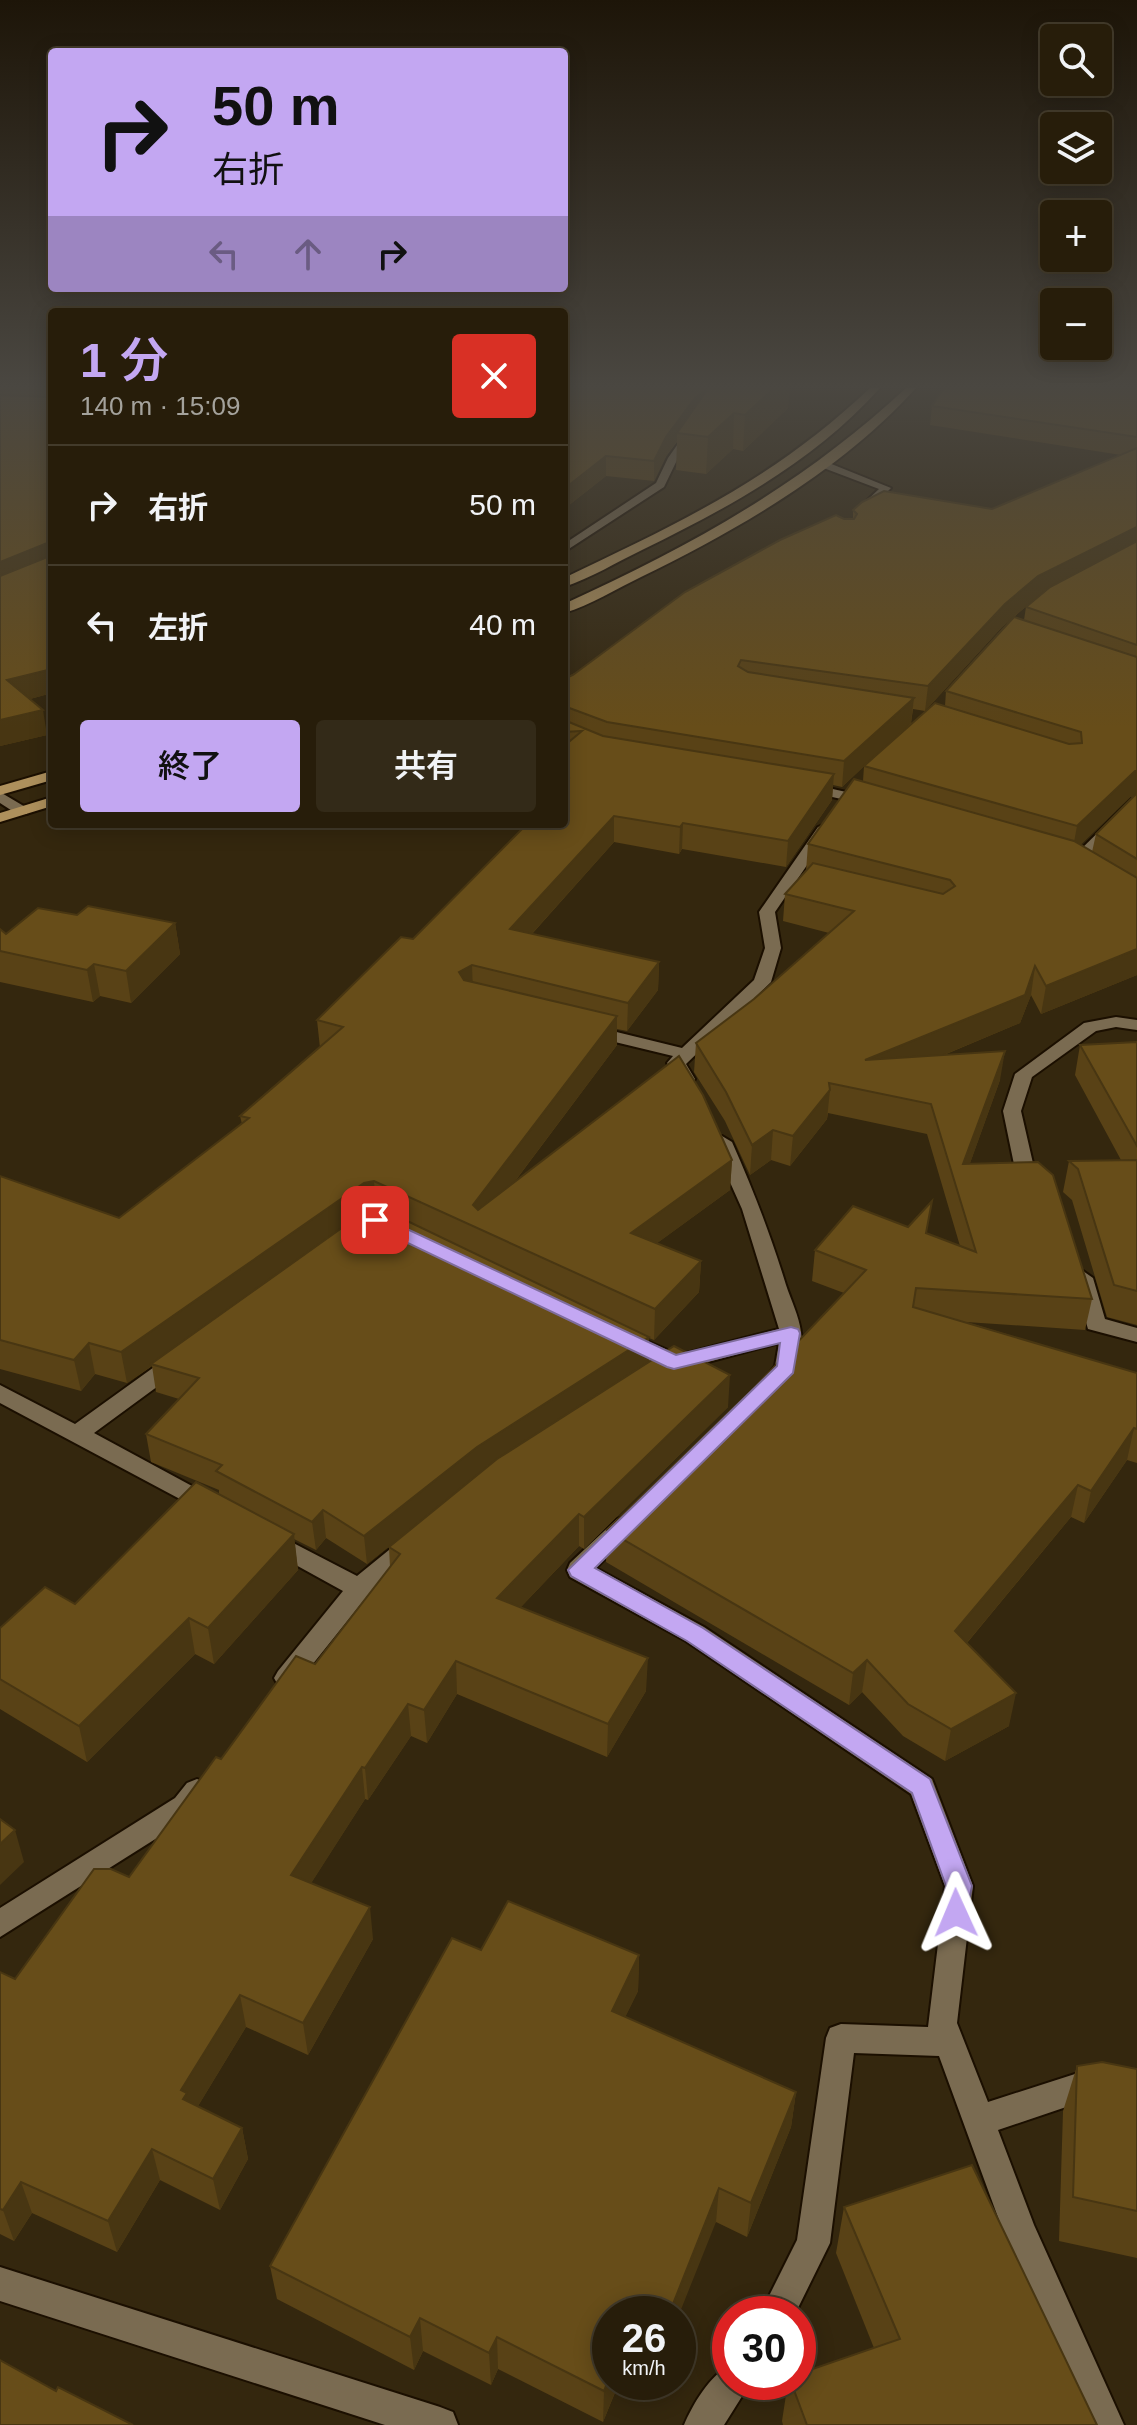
<!DOCTYPE html>
<html lang="ja">
<meta charset="utf-8">
<style>
:root{--surface:#271d0a;--page:#332a18;--text:#f1f3f6;--muted:#a4a29c;--line:#433b2b;--accent:#c3a7f2}
body{margin:0;font-family:Helvetica,"Noto Sans JP",sans-serif;background:var(--page);color:var(--text);height:100vh;display:flex;flex-direction:column;font-size:30px;white-space:nowrap}
*{box-sizing:border-box;margin:0}
p{font-size:26px;color:var(--muted)}
.icon{flex:none;width:44px;height:44px;fill:none;stroke:currentColor;stroke-width:2;stroke-linecap:round;stroke-linejoin:round}
.map{position:relative;flex:1;overflow:hidden}
.sheet{position:absolute;left:48px;top:308px;width:520px;height:520px;display:flex;flex-direction:column;background:var(--surface);border-radius:8px;box-shadow:0 4px 20px #0003,0 0 0 2px var(--line)}
.sheet>*{flex:none}
.guide{position:absolute;left:48px;top:48px;width:520px;height:244px;border-radius:8px;box-shadow:0 4px 20px #0003,0 0 0 2px var(--line);background:#c3a7f2;color:#111;overflow:hidden}
.tools{position:absolute;left:1040px;top:24px;display:grid;gap:16px}
.tools a{display:grid;place-items:center;width:72px;height:72px;border-radius:8px;background:var(--surface);box-shadow:0 4px 20px #0003,0 0 0 2px var(--line);font-size:40px}
.speed{position:absolute;left:592px;top:2296px;display:flex;gap:16px;font-size:40px;font-weight:700;text-align:center}
.speed>*{display:grid;place-content:center;width:104px;height:104px;border-radius:50%;background:var(--surface);box-shadow:0 4px 20px #0003,0 0 0 2px var(--line);line-height:1}
.speed small{font-size:20px;font-weight:400}
.speed .limit{border:12px solid #d22;background:#fff;color:#111}
.pin{position:absolute;display:grid;place-items:center;width:68px;height:68px;color:#fff;margin:-34px;border-radius:16px;box-shadow:0 4px 12px #0006}
.me{position:absolute;width:88px;margin:-44px;rotate:359deg;stroke-linejoin:round;filter:drop-shadow(0 0 6px #0008)}
.turn{display:flex;align-items:center;gap:28px;height:168px;padding:0 32px;font-size:36px}
.turn .icon{width:104px;height:104px;stroke-width:2.5}
.turn b{display:block;font-size:56px;line-height:68px}
.lanes{display:flex;align-items:center;height:76px;padding:0 32px;background:#0003;justify-content:center;gap:40px;direction:ltr}
.lanes .off{opacity:.35}
.round{display:grid;place-items:center;flex:none;width:84px;height:84px;border-radius:8px;background:var(--page)}
.summary{display:flex;align-items:center;justify-content:space-between;height:136px;padding:0 32px}
h1{font-size:48px;font-weight:600;line-height:60px;color:var(--accent)}
.button{display:flex;gap:16px;margin-top:auto;padding:16px 32px}
.button a{flex:1;height:92px;border-radius:8px;background:var(--accent);color:#111;font-size:32px;font-weight:600;line-height:92px;text-align:center}
.button a+a{background:var(--page);color:var(--text)}
ul{padding:0;list-style:none}
li{display:flex;align-items:center;gap:24px;height:120px;padding:0 32px;border-top:2px solid var(--line)}
li div{flex:1}
li b{display:block;font-size:30px}
li em{font-style:normal}
.map>svg:first-child{display:block}
.lines{fill:none;stroke-linecap:round;stroke-linejoin:round}
.minor-casing{stroke:#1b0f00;stroke-width:4}
.major-casing{stroke:#1b0f00;stroke-width:4}
.minor{fill:#7a6b51;fill-rule:evenodd}
.major{fill:#ae905c;fill-rule:evenodd}
.wall{fill:#594216;fill-rule:evenodd}
.shaded-wall{fill:#483612}
.building{fill:#674d19;stroke:#483612;stroke-width:2}
.route{fill:#c3a7f2;stroke:#7f6d9d;stroke-width:2}
</style>
<div class="map">
<svg width="1137" height="2425" viewBox="0 0 1137 2425">
<rect width="100%" height="100%" fill="#34270e"/>
<g class="lines">
<g class="minor-casing">
<g id="minor">
<polygon points="687,431 696,433 678,458 664,487 564,552 564,544 656,483 668,458"/>
<polygon points="821,463 829,463 891,488 868,511 860,511 860,507 879,489 821,467"/>
<polygon points="806,783 873,798 875,801 868,805 801,790 801,784"/>
<polygon points="0,792 27,808 27,814 17,814 0,803"/>
<polygon points="1137,798 1137,810 1081,865 1071,865 1071,859 1132,799"/>
<polygon points="823,825 831,830 775,912 781,948 771,982 686,1064 695,1079 692,1083 680,1083 667,1063 673,1056 586,1035 583,1031 592,1026 682,1048 754,980 765,948 759,912 818,827"/>
<polygon points="1116,1017 1137,1020 1137,1030 1116,1027 1096,1031 1032,1077 1021,1111 1035,1172 1048,1184 1045,1188 1031,1188 1016,1174 1003,1111 1015,1074 1084,1023"/>
<path d="M722 1136 732 1142C753 1189 771 1236 786 1285 791 1300 799 1316 801 1332 804 1351 797 1386 772 1379L769 1374 775 1366 779 1343 671 1372 616 1343 613 1338 616 1333 624 1331 679 1355 779 1329 742 1209 712 1142Z"/>
<polygon points="1083,1271 1093,1278 1105,1319 1137,1328 1137,1342 1088,1329 1073,1278"/>
<polygon points="176,1355 184,1357 187,1362 184,1367 94,1433 216,1499 220,1505 216,1511 208,1514 0,1403 0,1385 75,1424 168,1357"/>
<polygon points="625,1516 633,1519 637,1525 596,1568 704,1627 932,1779 973,1886 957,2023 988,2102 1075,2074 1137,2076 1137,2106 1075,2104 998,2130 1034,2225 1124,2425 1088,2425 1003,2231 939,2056 854,2053 830,2243 795,2314 760,2314 797,2240 826,2038 830,2028 841,2024 928,2027 945,1886 911,1794 686,1641 570,1577 567,1570 570,1563 617,1519"/>
<polygon points="274,1533 357,1576 400,1541 409,1538 418,1541 421,1547 418,1553 368,1595 296,1685 287,1688 278,1685 274,1678 278,1671 343,1591 265,1548 262,1542 265,1536"/>
<polygon points="197,1779 207,1783 211,1791 195,1814 0,1937 0,1908 175,1798 187,1783"/>
<polygon points="0,2267 440,2407 453,2412 458,2425 385,2425 0,2301"/>
<path d="M730 2366V2382H751L724 2425H684C692 2406 710 2374 730 2366Z"/>
</g>
</g>
<g class="major-casing">
<g id="major">
<path d="M870 388H880C815 461 728 508 642 550 617 562 591 578 564 587V578C681 522 774 479 870 388Z"/>
<path d="M906 388H916C842 470 739 529 641 577 616 589 591 605 564 613V604C691 546 803 484 906 388Z"/>
<polygon points="52,771 52,780 0,795 0,786"/>
<polygon points="52,797 52,806 0,822 0,813"/>
</g>
</g>
<use href="#minor" class="minor"/>
<use href="#major" class="major"/>
</g>
<g class="wall">
<polygon points="0,388 52,388 52,693 30,699 47,735 0,746"/>
<polygon points="564,388 789,388 788,408 743,451 733,449 706,474 676,470 677,442 666,456 654,481 606,476 564,509"/>
<path d="M1137 388V975L1041 1014 1031 995 1020 1023 944 1055 1000 1080 970 1163 1092 1299 1085 1330 966 1322 1137 1373V1463L1127 1460 1084 1523 1071 1517 967 1643 1009 1726 945 1761 903 1736 862 1692 849 1705 606 1562 607 1530 754 1388 844 1293 812 1281 815 1250 927 1234 960 1246 927 1134 828 1113 827 1119 790 1166 771 1160 750 1175 725 1121 694 1072 696 1043 754 999 829 933 783 921 785 894 806 871 808 844 863 781 864 766 842 787 833 785 832 800 786 867 682 849 679 854 614 842 532 934 659 962 658 990 627 1031 617 1029V1045L513 1184 732 1160 730 1190 657 1243 701 1261 699 1292 654 1340 649 1338V1362L728 1407 584 1549 579 1546 520 1608 646 1691 607 1757 457 1694 427 1743 411 1736 368 1800 365 1799 311 1883 373 1939 308 2055 246 2027 198 2106 242 2128 248 2159 220 2210 160 2180 117 2252 32 2213 14 2241 0 2234V1972L15 1979 129 1877 221 1759 315 1664 390 1567 389 1547 432 1512 367 1564 326 1538 316 1550 294 1539 298 1570 214 1664 195 1654 87 1762 0 1709V1628L75 1604 219 1494V1490L151 1462 146 1434 179 1399 156 1392 152 1366 127 1383 95 1374 81 1391 0 1369V1176L119 1218 242 1124 240 1116 320 1048 317 1020 413 939 564 824V679L844 519H853V510L992 509 1121 455 930 425 932 406ZM1035 599 1026 607 1024 620 946 691 945 706 911 723 913 709 925 711 1002 627ZM1134 796 1096 834 1092 852 1080 845 1130 797Z"/>
<polygon points="77,915 175,923 180,954 131,1003 100,996 93,1002 0,982 0,929 6,934"/>
<polygon points="1137,1042 1137,1325 1107,1317 1072,1200 1063,1192 1069,1161 1121,1160 1075,1075 1080,1045"/>
<polygon points="481,1950 639,1955 638,1991 625,2017 796,2092 791,2127 747,2237 716,2222 610,2314 610,2382 652,2382 646,2396 619,2383 603,2422 498,2369 491,2385 423,2351 414,2370 277,2299 270,2266"/>
<polygon points="1077,2066 1137,2069 1137,2258 1059,2241 1063,2111"/>
<polygon points="844,2207 1097,2425 783,2425 782,2421 788,2382 798,2382 874,2348 836,2253"/>
</g>
<g class="shaded-wall">
<polygon points="712,388 677,433 677,441 666,456 654,481 654,461 666,437 695,398"/>
<polygon points="774,388 789,388 788,408 743,451 745,415"/>
<polygon points="734,413 733,449 706,474 708,437"/>
<polygon points="606,456 606,476 564,509 564,489"/>
<polygon points="1137,527 1137,546 1035,599 1002,627 925,711 928,686 1005,604 1038,576"/>
<polygon points="47,543 51,564 0,586 0,562"/>
<polygon points="52,669 52,693 12,704 7,680"/>
<polygon points="914,698 911,723 842,787 844,761"/>
<polygon points="43,710 47,735 0,746 0,720"/>
<polygon points="1135,771 1137,771 1137,796 1130,797 1072,853 1077,826"/>
<polygon points="834,774 832,800 786,867 788,841"/>
<polygon points="614,816 614,842 511,957 510,929"/>
<polygon points="683,823 682,849 679,854 680,827"/>
<polygon points="175,923 180,954 131,1003 126,971"/>
<polygon points="1137,949 1137,975 1041,1014 1046,986"/>
<polygon points="659,962 658,990 627,1031 628,1003"/>
<polygon points="94,964 100,996 93,1002 87,970"/>
<polygon points="472,965 473,993 459,972"/>
<polygon points="1035,966 1031,995 1020,1023 862,1089 865,1060"/>
<polygon points="617,1016 617,1045 479,1229 473,1205"/>
<polygon points="1005,1051 1000,1080 959,1194 963,1164"/>
<polygon points="830,1090 827,1119 790,1166 793,1136"/>
<polygon points="773,1130 771,1160 750,1175 752,1145"/>
<polygon points="732,1160 730,1190 630,1263 631,1233"/>
<polygon points="374,1181 376,1211 151,1364 152,1366 127,1383 121,1352 364,1183"/>
<polygon points="701,1261 699,1292 654,1340 655,1309"/>
<polygon points="649,1337 649,1365 478,1475 367,1564 364,1536 477,1447"/>
<polygon points="89,1343 95,1374 81,1391 74,1360"/>
<polygon points="730,1375 728,1407 584,1549 584,1517"/>
<polygon points="1134,1428 1127,1460 1084,1523 1091,1491"/>
<polygon points="1078,1485 1071,1517 950,1663 955,1631"/>
<polygon points="323,1510 326,1538 316,1550 312,1522"/>
<polygon points="579,1514 579,1546 498,1631 497,1598"/>
<polygon points="294,1534 298,1570 214,1664 208,1628"/>
<polygon points="189,1618 195,1654 87,1762 79,1726"/>
<polygon points="648,1658 646,1691 607,1757 608,1724"/>
<polygon points="867,1660 862,1692 849,1705 853,1673"/>
<polygon points="456,1661 457,1694 427,1743 424,1710"/>
<polygon points="1016,1693 1009,1726 945,1761 951,1729"/>
<polygon points="408,1704 411,1736 368,1800 365,1768"/>
<polygon points="362,1767 365,1799 296,1907 291,1875"/>
<polygon points="15,1830 24,1862 0,1885 0,1844"/>
<polygon points="370,1907 373,1939 308,2055 303,2023"/>
<polygon points="639,1955 638,1991 611,2046 612,2011"/>
<polygon points="240,1995 246,2027 192,2116 190,2130 181,2090"/>
<polygon points="796,2092 791,2127 747,2237 751,2203"/>
<polygon points="242,2128 248,2159 220,2210 213,2179"/>
<polygon points="152,2149 160,2180 117,2252 108,2221"/>
<polygon points="21,2182 32,2213 14,2241 3,2210"/>
<polygon points="719,2188 716,2222 678,2317 678,2314 669,2314"/>
<polygon points="420,2318 423,2351 414,2370 410,2337"/>
<polygon points="497,2337 498,2369 491,2385 489,2353"/>
<polygon points="610,2375 610,2382 619,2382 603,2422 604,2391"/>
<polygon points="647,2382 652,2382 646,2396"/>
</g>
<g class="building">
<polygon points="564,388 709,388 695,398 666,437 654,461 606,456 564,489"/>
<polygon points="709,388 774,388 745,415 734,413 708,437 677,433 707,390"/>
<polygon points="944,388 1137,388 1137,437 932,406"/>
<polygon points="52,389 52,669 7,680 43,710 0,720 0,576 50,556 52,545 47,543 0,562 0,395 49,397"/>
<polygon points="1137,448 1137,527 1038,576 1005,604 928,686 741,660 738,666 748,672 914,698 844,761 607,722 564,706 564,679 573,675 685,592 780,540 836,515 844,519 854,519 857,514 853,510 862,502 884,491 992,509"/>
<polygon points="1137,541 1137,645 1026,607 1050,587"/>
<polygon points="1014,617 1137,657 1137,771 1135,771 1077,826 864,766 935,703 1069,744 1082,743 1081,732 946,691"/>
<polygon points="564,720 603,736 834,774 788,841 683,823 680,827 614,816 510,929 659,962 628,1003 472,965 459,972 464,980 617,1016 473,1205 478,1210 679,1056 703,1095 732,1160 631,1233 701,1261 655,1309 374,1181 364,1183 121,1352 89,1343 74,1360 0,1340 0,1176 119,1218 249,1118 240,1116 343,1027 317,1020 401,937 413,939 527,824 564,824 564,783 569,778 564,772 564,746 582,731 564,732"/>
<polygon points="854,779 1074,841 1137,878 1137,949 1046,986 1035,966 1025,995 865,1060 1005,1051 963,1164 1038,1162 1053,1175 1092,1299 916,1288 913,1307 1137,1373 1137,1429 1134,1428 1091,1491 1078,1485 955,1631 1016,1693 951,1729 908,1704 867,1660 853,1673 607,1530 754,1388 866,1270 815,1250 853,1206 908,1227 932,1201 926,1233 976,1252 931,1104 829,1083 830,1090 793,1136 773,1130 752,1145 726,1092 696,1043 754,999 854,911 785,894 813,863 943,894 955,886 950,880 808,844"/>
<polygon points="1137,793 1137,859 1096,834"/>
<polygon points="88,906 175,923 126,971 94,964 87,970 0,951 0,929 6,934 38,908 77,915"/>
<polygon points="1137,1042 1137,1146 1080,1045"/>
<polygon points="1137,1160 1137,1291 1114,1285 1078,1169 1069,1161"/>
<polygon points="374,1205 649,1337 477,1447 364,1536 323,1510 312,1522 216,1471 222,1465 146,1434 199,1378 151,1364"/>
<polygon points="674,1346 730,1375 584,1517 579,1514 497,1598 648,1658 608,1724 456,1661 424,1710 408,1704 365,1768 362,1767 291,1875 370,1907 303,2023 240,1995 181,2090 187,2093 183,2099 242,2128 213,2179 152,2149 108,2221 21,2182 3,2210 0,2209 0,1972 15,1979 94,1869 111,1869 129,1877 216,1757 221,1759 296,1656 315,1664 400,1554 389,1547 497,1459"/>
<polygon points="196,1482 294,1534 208,1628 189,1618 79,1726 0,1679 0,1628 45,1587 75,1604"/>
<polygon points="0,1819 15,1830 0,1844"/>
<polygon points="508,1901 639,1955 612,2011 796,2092 751,2203 719,2188 669,2314 610,2314 610,2375 604,2391 497,2337 489,2353 420,2318 410,2337 270,2266 452,1938 481,1950"/>
<polygon points="1102,2062 1137,2069 1137,2211 1073,2197 1077,2066"/>
<polygon points="972,2165 1097,2425 807,2425 791,2382 798,2382 798,2374 900,2339 844,2207"/>
<polygon points="0,2360 56,2391 58,2387 133,2425 0,2425"/>
</g>
<linearGradient id="sky" x2="0" y2="1"><stop stop-color="#1d1508"/><stop offset="0.53" stop-color="#4a4741"/><stop offset="1" stop-color="#4a4741" stop-opacity="0"/></linearGradient>
<rect width="1137" height="728" fill="url(#sky)"/>
<polygon class="route" points="375,1214 676,1355 791,1327 798,1329 800,1333 793,1373 595,1568 703,1628 930,1779 972,1886 965,1921 956,1925 946,1921 942,1913 946,1886 912,1793 687,1641 571,1576 568,1570 777,1366 780,1343 674,1369 667,1367 368,1224 366,1220"/>
</svg>
<div class="tools">
<a><svg class="icon" aria-label="search" viewBox="0 0 24 24"><circle cx="10" cy="10" r="6"/><path d="M15 15l6 6"/></svg></a>
<a><svg class="icon" aria-label="layers" viewBox="0 0 24 24"><path d="M12 4l9 5-9 5-9-5zM3 14l9 5 9-5"/></svg></a>
<a>+</a>
<a>−</a>
</div>
<div class="speed"><div>26<small>km/h</small></div><div class="limit">30</div></div>
<div class="pin" style="left:375px;top:1220px;background:#d93025"><svg class="icon" aria-label="arrive" viewBox="0 0 24 24"><path d="M6 21V4h12l-3 4 3 4H6"/></svg></div>
<svg class="me" style="left:956px;top:1913px" viewBox="-20 -20 40 40"><path d="M0-17L14 15 0 8-14 15z" fill="#c3a7f2" stroke="#fff" stroke-width="4"/></svg>
<div class="guide">
<div class="turn"><svg class="icon" aria-label="right" viewBox="0 0 24 24"><path d="M7 20v-9h11M14 6l5 5-5 5"/></svg><div><b>50 m</b>右折</div></div>
<div class="lanes"><svg class="icon off" aria-label="left" viewBox="0 0 24 24"><path d="M17 20v-9H6M10 6l-5 5 5 5"/></svg><svg class="icon off" aria-label="ahead" viewBox="0 0 24 24"><path d="M12 20V5M6 11l6-6 6 6"/></svg><svg class="icon" aria-label="right" viewBox="0 0 24 24"><path d="M7 20v-9h11M14 6l5 5-5 5"/></svg></div>
</div>
<section class="sheet">
<div class="summary"><div><h1>1 分</h1><p>140 m · 15:09</p></div><a class="round" style="background:#d93025;color:#fff"><svg class="icon" aria-label="close" viewBox="0 0 24 24"><path d="M6 6l12 12M18 6L6 18"/></svg></a></div>
<ul>
<li><svg class="icon" aria-label="right" viewBox="0 0 24 24"><path d="M7 20v-9h11M14 6l5 5-5 5"/></svg><div><b>右折</b></div><em>50 m</em></li>
<li><svg class="icon" aria-label="left" viewBox="0 0 24 24"><path d="M17 20v-9H6M10 6l-5 5 5 5"/></svg><div><b>左折</b></div><em>40 m</em></li>
</ul>
<div class="button"><a>終了</a><a>共有</a></div>
</section>
</div>
